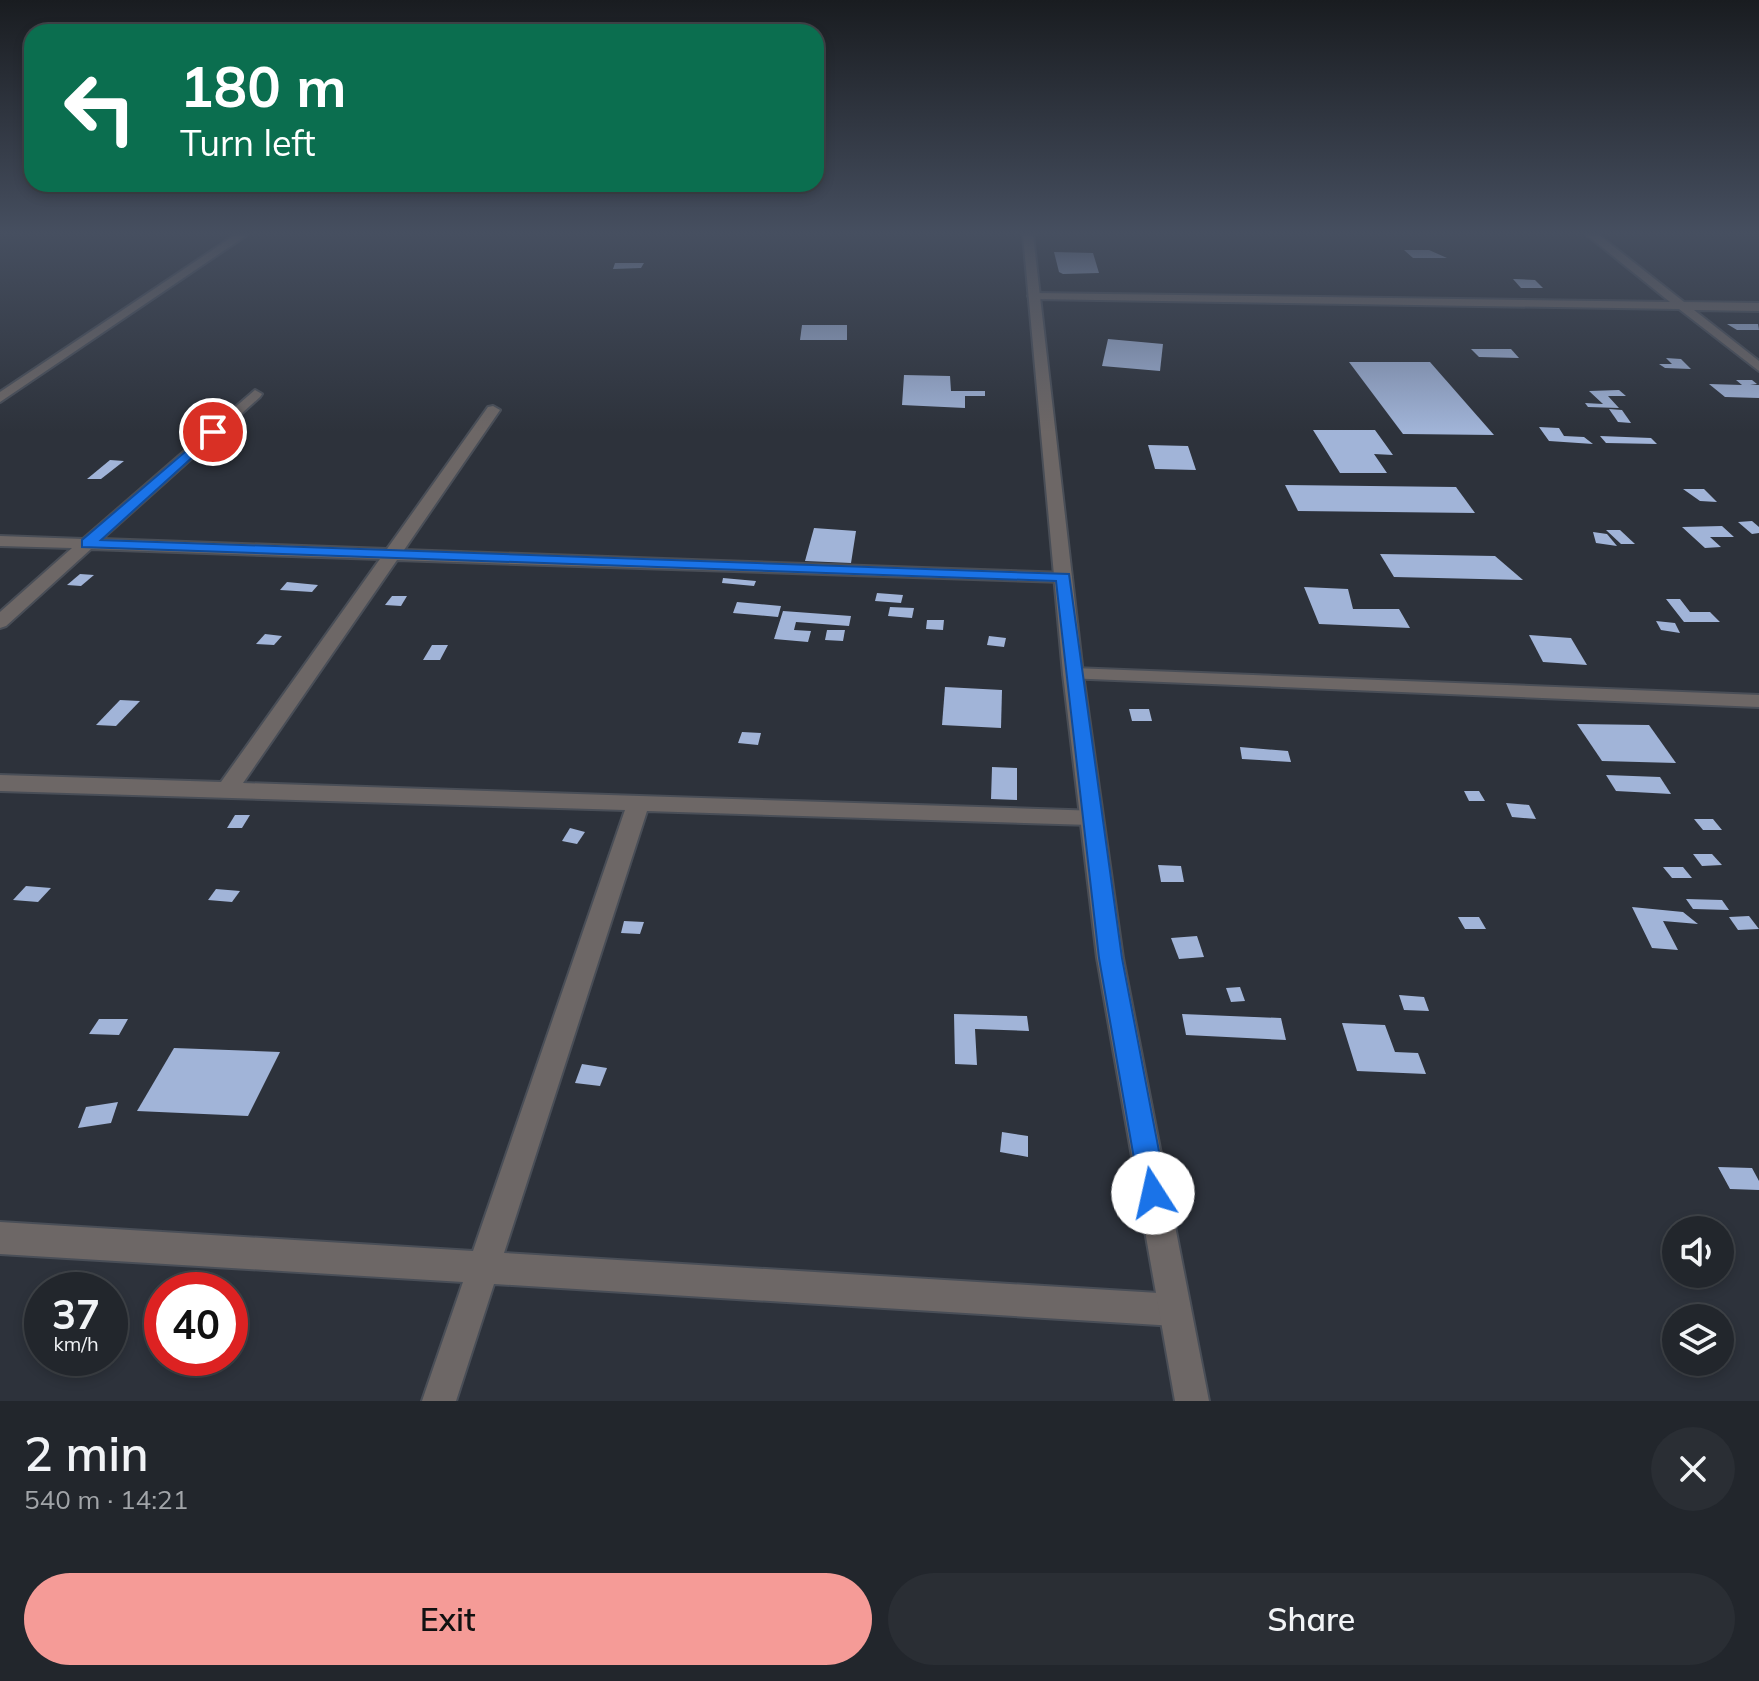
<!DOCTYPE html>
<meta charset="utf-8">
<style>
:root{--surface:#22262c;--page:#2a2e34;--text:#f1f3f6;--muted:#a2a5a9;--line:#3f4348;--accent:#f59b97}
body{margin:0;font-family:Mulish,sans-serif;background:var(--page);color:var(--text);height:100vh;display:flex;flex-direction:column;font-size:30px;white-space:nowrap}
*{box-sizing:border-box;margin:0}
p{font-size:26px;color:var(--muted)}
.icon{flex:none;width:44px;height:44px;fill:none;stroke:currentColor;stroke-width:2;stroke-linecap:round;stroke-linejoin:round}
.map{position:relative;height:1401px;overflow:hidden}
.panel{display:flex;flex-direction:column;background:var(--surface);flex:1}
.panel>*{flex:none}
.guide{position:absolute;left:24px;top:24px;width:800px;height:168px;border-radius:24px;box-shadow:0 4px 12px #0003,0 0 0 2px var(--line);background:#0b6e4f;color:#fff;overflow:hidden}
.controls{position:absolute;left:1662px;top:1216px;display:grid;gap:16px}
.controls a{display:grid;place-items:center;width:72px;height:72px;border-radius:50%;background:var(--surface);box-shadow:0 4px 12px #0003,0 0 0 2px var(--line);font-size:40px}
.speed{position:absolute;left:24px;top:1272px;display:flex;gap:16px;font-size:40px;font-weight:700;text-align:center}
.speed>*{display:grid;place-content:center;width:104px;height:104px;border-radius:50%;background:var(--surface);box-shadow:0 4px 12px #0003,0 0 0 2px var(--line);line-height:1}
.speed small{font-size:20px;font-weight:400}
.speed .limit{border:12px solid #d22;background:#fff;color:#111}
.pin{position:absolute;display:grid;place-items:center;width:68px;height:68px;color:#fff;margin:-34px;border:4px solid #fff;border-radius:50%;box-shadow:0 2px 8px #0007}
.me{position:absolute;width:88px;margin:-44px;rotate:350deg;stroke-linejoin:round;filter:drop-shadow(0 0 6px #0008)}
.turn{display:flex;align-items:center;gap:28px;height:168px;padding:0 24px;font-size:36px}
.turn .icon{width:104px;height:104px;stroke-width:2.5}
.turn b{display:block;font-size:56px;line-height:68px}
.round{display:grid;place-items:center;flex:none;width:84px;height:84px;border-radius:42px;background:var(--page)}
.overview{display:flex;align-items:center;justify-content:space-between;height:136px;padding:0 24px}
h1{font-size:48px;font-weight:600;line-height:60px}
.button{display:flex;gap:16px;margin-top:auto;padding:16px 24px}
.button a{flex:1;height:92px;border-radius:48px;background:var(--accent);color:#111;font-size:32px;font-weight:600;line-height:92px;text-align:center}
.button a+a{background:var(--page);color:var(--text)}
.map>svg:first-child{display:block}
.building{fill:#a1b4d8}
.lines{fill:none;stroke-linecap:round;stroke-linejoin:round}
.minor-casing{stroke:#494e57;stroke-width:4}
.tertiary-casing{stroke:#494e57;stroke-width:4}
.minor{fill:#6d6766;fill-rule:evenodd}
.tertiary{fill:#6d6766;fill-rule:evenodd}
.route{fill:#1a73e8;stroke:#114b97;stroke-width:2}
</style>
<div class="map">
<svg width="1759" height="1401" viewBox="0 0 1759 1401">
<rect width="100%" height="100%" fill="#2d323b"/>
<g class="building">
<polygon points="1404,250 1429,250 1447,258 1413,258"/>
<polygon points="1054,252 1093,253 1099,273 1063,274 1059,272"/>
<polygon points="615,263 644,263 641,268 613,269"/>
<polygon points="1513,279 1535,280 1543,288 1521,288"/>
<polygon points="1727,324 1758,324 1759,330 1737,330"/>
<polygon points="802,325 847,325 847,340 800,340"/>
<polygon points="1108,339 1163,344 1160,371 1102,366"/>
<polygon points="1471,349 1511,349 1519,358 1479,357"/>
<polygon points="1666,358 1681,359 1691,369 1665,368 1659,364 1672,364"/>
<polygon points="1349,362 1430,362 1494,435 1403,434"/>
<polygon points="904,375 950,376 951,391 985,391 985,396 965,396 965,408 902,405"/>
<polygon points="1736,380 1752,380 1757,384 1750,385 1759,385 1759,398 1725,397 1709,384 1742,385"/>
<polygon points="1619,390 1626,396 1608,396 1619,408 1588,407 1585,403 1603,404 1589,391"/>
<polygon points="1609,409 1622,410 1631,423 1618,422"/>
<polygon points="1539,427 1559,428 1564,436 1584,437 1593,444 1549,441"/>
<polygon points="1313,430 1375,430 1393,455 1374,454 1387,473 1340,473"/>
<polygon points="1600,436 1651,438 1657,444 1606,443"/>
<polygon points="1148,445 1188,446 1196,470 1155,469"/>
<polygon points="110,460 124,461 101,479 87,479"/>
<polygon points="1285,485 1456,487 1475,513 1298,511"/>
<polygon points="1683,489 1704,489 1717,502 1700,501"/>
<polygon points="1752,521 1759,527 1759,533 1752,534 1738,522"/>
<polygon points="1722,526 1734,537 1710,537 1721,547 1705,548 1682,527"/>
<polygon points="814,528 856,531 851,563 805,561"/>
<polygon points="1606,530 1620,530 1635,544 1621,544"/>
<polygon points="1593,532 1607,534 1617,546 1596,543"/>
<polygon points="1380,554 1495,556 1523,580 1394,577"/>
<polygon points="80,574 94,575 81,586 67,585"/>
<polygon points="723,578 756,581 754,586 722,583"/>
<polygon points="287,582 318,585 312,592 280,590"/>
<polygon points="1304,587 1348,589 1353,609 1399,609 1410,628 1319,624"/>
<polygon points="877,593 903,595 901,603 875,601"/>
<polygon points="392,596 407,596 401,606 385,605"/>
<polygon points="1666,599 1680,599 1690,612 1710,612 1720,622 1684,622"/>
<polygon points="737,602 781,606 778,617 733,613"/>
<polygon points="890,607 914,608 912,618 888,616"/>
<polygon points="783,611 851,616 849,626 796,622 794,630 811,631 808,642 774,639"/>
<polygon points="927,620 944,620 943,630 926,629"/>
<polygon points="1656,621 1675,623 1680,633 1661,630"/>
<polygon points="827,630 845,630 843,641 825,640"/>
<polygon points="265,634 282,636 274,645 256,644"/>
<polygon points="1529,635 1571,638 1587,665 1543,662"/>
<polygon points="989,636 1006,638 1004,647 987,645"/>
<polygon points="432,645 448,645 440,660 423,660"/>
<polygon points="945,687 1002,690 1001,728 942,725"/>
<polygon points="120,700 140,701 116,726 96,725"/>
<polygon points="1129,709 1149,709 1152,721 1132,721"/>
<polygon points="1577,724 1649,725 1676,763 1602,761"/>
<polygon points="742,732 761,733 758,745 738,743"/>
<polygon points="1240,747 1288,751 1291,762 1242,759"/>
<polygon points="992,767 1017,768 1017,800 991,799"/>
<polygon points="1606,775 1660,777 1671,794 1616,791"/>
<polygon points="1464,791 1479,791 1485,801 1469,801"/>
<polygon points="1506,803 1529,805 1536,819 1512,817"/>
<polygon points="235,815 250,815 242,828 227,828"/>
<polygon points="1694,819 1713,819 1722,830 1703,830"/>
<polygon points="570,828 585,832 577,844 562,841"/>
<polygon points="1693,854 1712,854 1722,865 1702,866"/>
<polygon points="1158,865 1181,866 1184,882 1161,882"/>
<polygon points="1663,867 1683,867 1692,878 1672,878"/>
<polygon points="26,886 51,888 38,902 13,900"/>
<polygon points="216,889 240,891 232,902 208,900"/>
<polygon points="1686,899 1722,900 1729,910 1693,909"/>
<polygon points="1632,907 1683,912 1698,924 1663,921 1678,950 1652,948"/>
<polygon points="1749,916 1759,929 1738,930 1729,917"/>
<polygon points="1458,917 1479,917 1486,929 1465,929"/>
<polygon points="624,921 644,922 640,934 621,933"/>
<polygon points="1197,936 1204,957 1179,959 1171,938"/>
<polygon points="1240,987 1245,1001 1231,1002 1226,988"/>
<polygon points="1399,995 1424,997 1429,1011 1404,1010"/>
<polygon points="954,1014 1027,1016 1029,1031 975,1029 977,1065 955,1064"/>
<polygon points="1182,1014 1281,1018 1286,1040 1186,1035"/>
<polygon points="99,1019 128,1019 119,1035 89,1034"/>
<polygon points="1342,1023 1385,1025 1395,1052 1418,1053 1426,1074 1357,1071"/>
<polygon points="174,1048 280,1052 248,1116 137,1111"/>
<polygon points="582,1064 607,1068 600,1086 575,1083"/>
<polygon points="118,1102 111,1123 78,1128 86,1107"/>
<polygon points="1002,1132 1028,1136 1028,1157 1000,1152"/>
<polygon points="1718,1167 1752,1168 1759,1181 1759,1190 1730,1189"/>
<polygon points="67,1284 99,1287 98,1290 64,1290"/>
</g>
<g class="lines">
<g class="minor-casing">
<g id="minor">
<polygon points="235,235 247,235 0,402 0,392"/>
<polygon points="1587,235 1599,235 1684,302 1759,303 1759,311 1694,310 1759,361 1759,371 1679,309 1034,299 1028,296 1034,293 1670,302"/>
<polygon points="255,390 262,394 260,397 102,539 387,549 488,407 493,406 500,410 404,550 1069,573 1072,577 1063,582 397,560 243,783 1099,811 1102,817 1099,823 1091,825 647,811 504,1253 1175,1294 1187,1298 1191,1310 1187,1322 1175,1326 494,1284 456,1401 422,1401 463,1282 0,1254 0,1222 473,1251 625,810 0,791 0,775 221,782 380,559 91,549 6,626 0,628 0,612 72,548 0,546 0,536 83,539"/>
<polygon points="1073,668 1759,695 1759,707 1066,678 1063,674 1066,670"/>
</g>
</g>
<g class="tertiary-casing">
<polygon id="tertiary" points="1023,235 1033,235 1083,674 1123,958 1209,1401 1175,1401 1097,958 1063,674"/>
</g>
<use href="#minor" class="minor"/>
<use href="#tertiary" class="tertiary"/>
</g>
<linearGradient id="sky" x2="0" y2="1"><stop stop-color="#191c20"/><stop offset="0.54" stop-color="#464f60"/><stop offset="1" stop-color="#464f60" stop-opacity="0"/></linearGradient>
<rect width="1759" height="432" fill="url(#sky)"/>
<polygon class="route" points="213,428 219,432 217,435 101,540 1069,574 1122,958 1167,1193 1163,1202 1153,1206 1144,1202 1140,1193 1099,958 1056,581 82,547 82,540"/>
</svg>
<div class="controls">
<a><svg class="icon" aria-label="sound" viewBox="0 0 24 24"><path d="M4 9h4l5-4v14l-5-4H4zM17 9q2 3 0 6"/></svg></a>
<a><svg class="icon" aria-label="layers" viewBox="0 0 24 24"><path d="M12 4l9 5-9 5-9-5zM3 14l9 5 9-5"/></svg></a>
</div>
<div class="speed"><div>37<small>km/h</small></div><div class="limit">40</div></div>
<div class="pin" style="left:213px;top:432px;background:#d93025"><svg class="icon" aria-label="arrive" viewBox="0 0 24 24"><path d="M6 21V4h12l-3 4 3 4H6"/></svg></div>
<svg class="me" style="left:1153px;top:1193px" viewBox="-20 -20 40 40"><circle r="19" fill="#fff"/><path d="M0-13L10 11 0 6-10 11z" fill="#1a73e8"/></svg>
<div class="guide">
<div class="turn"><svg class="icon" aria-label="left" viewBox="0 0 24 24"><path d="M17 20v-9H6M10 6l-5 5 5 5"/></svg><div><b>180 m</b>Turn left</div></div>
</div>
</div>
<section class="panel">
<div class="overview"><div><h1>2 min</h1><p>540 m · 14:21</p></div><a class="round"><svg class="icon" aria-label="close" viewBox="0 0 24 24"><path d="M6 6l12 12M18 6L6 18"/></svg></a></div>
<div class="button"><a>Exit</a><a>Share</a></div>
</section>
